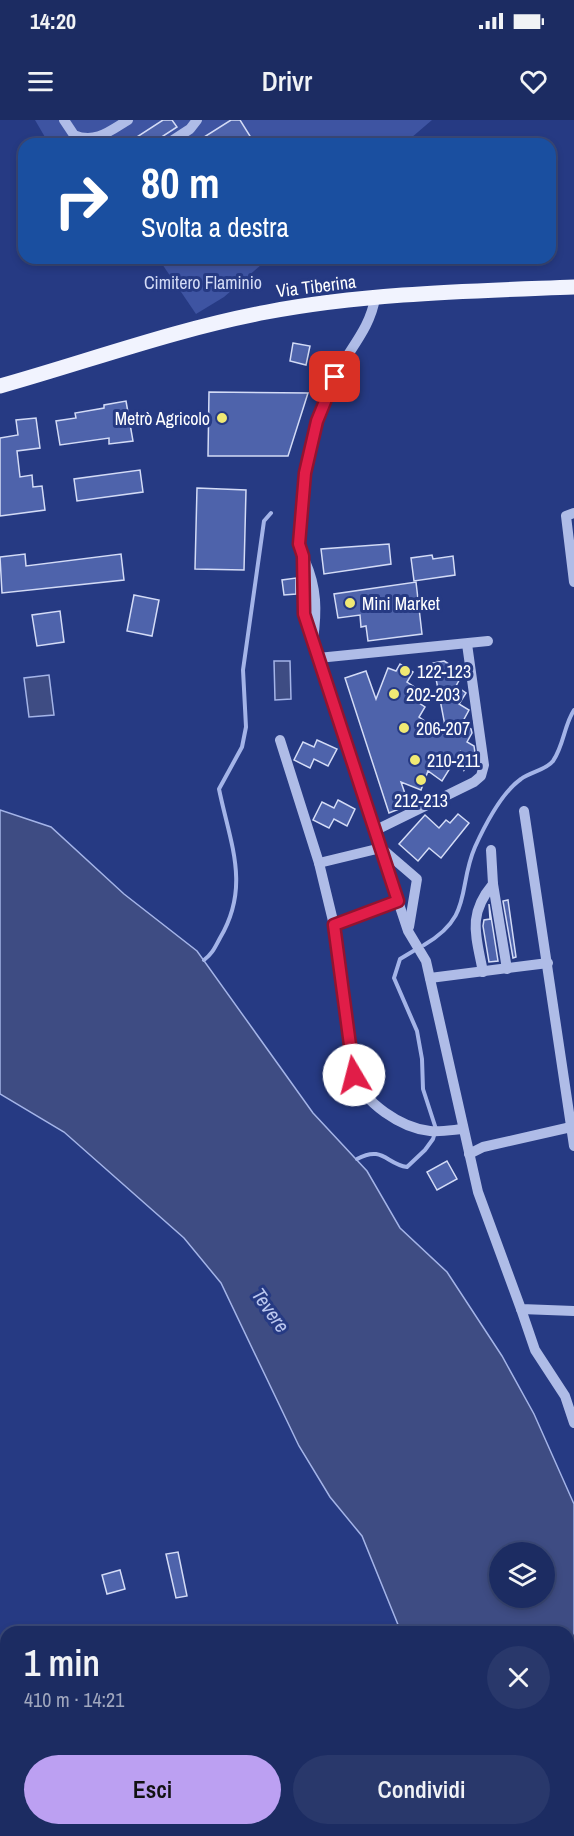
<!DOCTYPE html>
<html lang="it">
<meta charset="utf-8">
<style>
:root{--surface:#1c2c62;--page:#29386b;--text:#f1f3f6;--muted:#a0a7be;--line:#3a4877;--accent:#bca0f2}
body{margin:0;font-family:"Archivo Narrow",sans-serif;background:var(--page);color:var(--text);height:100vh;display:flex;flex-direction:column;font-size:22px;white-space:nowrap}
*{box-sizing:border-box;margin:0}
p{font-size:20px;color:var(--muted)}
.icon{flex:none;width:33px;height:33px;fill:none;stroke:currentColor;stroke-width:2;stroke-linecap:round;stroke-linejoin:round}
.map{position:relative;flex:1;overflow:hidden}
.details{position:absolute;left:0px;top:1506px;width:574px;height:210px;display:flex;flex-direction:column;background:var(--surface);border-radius:18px 18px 0 0;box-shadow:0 3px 9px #0003,0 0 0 2px var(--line)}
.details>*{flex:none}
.hud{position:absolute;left:18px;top:18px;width:538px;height:126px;border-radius:18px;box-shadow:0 3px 9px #0003,0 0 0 2px var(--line);background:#1a4fa0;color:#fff;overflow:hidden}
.buttons{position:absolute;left:489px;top:1422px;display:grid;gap:12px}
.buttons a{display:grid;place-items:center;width:66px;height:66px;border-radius:50%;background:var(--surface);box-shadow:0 3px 9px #0003,0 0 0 2px var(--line);font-size:30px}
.pin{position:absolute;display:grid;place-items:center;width:51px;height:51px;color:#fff;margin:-26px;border-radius:12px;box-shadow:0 3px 9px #0006}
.me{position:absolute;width:66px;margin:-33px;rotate:352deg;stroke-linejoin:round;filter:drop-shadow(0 0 4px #0008)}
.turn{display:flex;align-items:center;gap:21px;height:126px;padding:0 24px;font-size:27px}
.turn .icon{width:78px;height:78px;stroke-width:2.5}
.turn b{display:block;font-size:42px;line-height:51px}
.round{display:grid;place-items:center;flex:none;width:63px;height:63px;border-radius:32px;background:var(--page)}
.head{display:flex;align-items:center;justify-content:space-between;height:102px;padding:0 24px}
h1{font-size:36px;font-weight:600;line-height:45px}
.action{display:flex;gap:12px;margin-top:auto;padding:12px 24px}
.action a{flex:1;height:69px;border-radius:36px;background:var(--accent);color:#111;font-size:24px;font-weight:600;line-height:69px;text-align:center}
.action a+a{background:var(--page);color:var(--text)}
.status{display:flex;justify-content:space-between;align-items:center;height:42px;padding:0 30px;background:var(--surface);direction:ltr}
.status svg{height:16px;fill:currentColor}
header{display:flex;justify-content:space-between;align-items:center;height:78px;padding:0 24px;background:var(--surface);font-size:27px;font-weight:600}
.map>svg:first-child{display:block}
.green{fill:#3e54a2}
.water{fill:#3e4c83;stroke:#a4b4e8;stroke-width:1.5;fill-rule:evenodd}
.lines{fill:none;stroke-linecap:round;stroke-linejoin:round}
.stream{stroke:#a4b4e8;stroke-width:4}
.building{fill:#4e63ab;stroke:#d3dbf6;stroke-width:1.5}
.minor{stroke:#afbce7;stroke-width:10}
.major{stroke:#f1f3fe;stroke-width:15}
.route-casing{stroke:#92132f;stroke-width:15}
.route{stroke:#e11d48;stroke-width:10}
.poi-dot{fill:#f0e974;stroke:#263a83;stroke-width:2}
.labels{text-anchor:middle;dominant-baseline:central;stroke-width:6;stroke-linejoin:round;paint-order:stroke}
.park-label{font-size:18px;fill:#d3dbf6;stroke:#263a83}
.street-label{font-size:18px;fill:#fff;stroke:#263a83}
.poi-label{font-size:18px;fill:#fff;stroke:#263a83;text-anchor:start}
.water-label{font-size:20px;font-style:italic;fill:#bbc7ef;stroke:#263a83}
</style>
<div class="status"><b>14:20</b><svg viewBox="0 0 49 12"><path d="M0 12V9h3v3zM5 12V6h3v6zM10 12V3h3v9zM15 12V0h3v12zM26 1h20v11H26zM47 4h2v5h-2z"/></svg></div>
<header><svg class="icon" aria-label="menu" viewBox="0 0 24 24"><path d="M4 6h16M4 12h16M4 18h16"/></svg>Drivr<svg class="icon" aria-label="heart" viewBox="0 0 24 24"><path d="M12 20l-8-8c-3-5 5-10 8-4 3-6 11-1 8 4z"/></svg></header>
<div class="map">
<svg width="574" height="1716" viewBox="0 0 574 1716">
<rect width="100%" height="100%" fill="#263a83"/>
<g class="green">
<polygon points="35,0 432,0 404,24 49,24"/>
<polygon points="158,138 269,138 224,177 196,194"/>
</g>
<g class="water">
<polygon points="274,541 290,541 291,579 275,580"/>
<polygon points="49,555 54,595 29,597 24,558"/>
<path d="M0 690 51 707 124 774 197 831 313 993 367 1051 400 1108 447 1152 502 1236 534 1294 574 1384V1716H540L535 1710H568V1512H401L362 1416 330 1377 299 1326 221 1163 184 1118 64 1012 0 974ZM544 1432V1478H500V1432Z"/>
</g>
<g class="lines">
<g class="stream">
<path d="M424 825C474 796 457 768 475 727 485 705 501 673 521 659 530 652 546 650 553 641 564 625 564 605 574 590"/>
<path d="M204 840C213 833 215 827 220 818 251 766 230 723 219 669L242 627 246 607 243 550 264 401 271 393"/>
<path d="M357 1039C383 1025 386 1044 407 1047L425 1030 433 1019 436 1009 423 969 422 939 417 911 394 858 400 839 415 830"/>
</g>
</g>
<g class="building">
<polygon points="163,0 172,0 177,7 151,24 126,24"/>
<polygon points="231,0 240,0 255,24 193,24"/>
<polygon points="293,223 310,226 306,245 290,241"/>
<polygon points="209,272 308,273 288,336 208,336"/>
<polygon points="126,281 133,321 109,324 109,318 60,325 56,301 76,298 75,293 104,288 104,285"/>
<polygon points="36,298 40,328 17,331 20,357 32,355 33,367 42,366 45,390 0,396 0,318 18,315 16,300"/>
<polygon points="140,350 143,372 77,381 74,359"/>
<polygon points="197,368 246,370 244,450 195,449"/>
<polygon points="389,424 391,444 324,454 321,429"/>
<polygon points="25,434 26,446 121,434 124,460 2,473 0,437"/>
<polygon points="432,435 433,439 453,436 455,455 414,461 411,438"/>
<polygon points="296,458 296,474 284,475 282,460"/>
<polygon points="416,462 422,514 368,521 366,506 361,507 360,495 338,498 334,474"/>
<polygon points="134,475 159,480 152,516 127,511"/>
<polygon points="60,491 64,522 37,526 32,495"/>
<polygon points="444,541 463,553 456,566 466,573 459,584 469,590 462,603 471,609 472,613 467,622 474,626 475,633 464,650 460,632 442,661 428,651 421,670 401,662 409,685 389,693 345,558 366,551 376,579 388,548 396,551 400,544 413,552 407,562 419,570 413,579 425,587 419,597 447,616 433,543"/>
<polygon points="317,620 337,629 328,646 314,639 310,648 294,640 303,622 314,627"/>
<polygon points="338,680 355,689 347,706 334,699 329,708 313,700 322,682 334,688"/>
<polygon points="458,694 469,703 441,738 429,728 418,741 399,724 425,695 439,708 446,700 450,703"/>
<polygon points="508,780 516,837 513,838 503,781"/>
<polygon points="489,784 498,841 489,842 483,806 484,800 490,799"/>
<polygon points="447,1041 457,1059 437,1070 427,1052"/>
<polygon points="178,1432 187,1476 176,1478 166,1434"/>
<polygon points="120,1450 125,1469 107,1474 102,1455"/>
</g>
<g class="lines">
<g class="minor">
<path d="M64 0 74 15C95 24 110 11 128 0"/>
<polyline points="167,24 190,9 197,0"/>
<path d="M375 178C370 210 347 231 334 259 309 311 303 367 299 424L303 436 304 494 312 523 408 811 426 841 478 1072 521 1189 574 1191"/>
<polyline points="574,393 566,396 574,462"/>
<path d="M305 441C317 468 317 491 313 520"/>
<polyline points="318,538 488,521"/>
<path d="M280 620 319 743 334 805 354 955C364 983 401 1008 430 1011 441 1012 452 1010 463 1009"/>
<polyline points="524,691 574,1026"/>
<polyline points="374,711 474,662 481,656 484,645 467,524"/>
<polyline points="319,743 381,728 417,759 409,807"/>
<polyline points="493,764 507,849"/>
<polyline points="334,805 398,781"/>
<path d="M483 852C476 815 467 795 493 764L491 730"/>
<polyline points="430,858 548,843"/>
<polyline points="469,1034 483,1027 571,1007"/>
<polyline points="521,1189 535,1230 565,1276 574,1303"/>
<polyline points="0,1603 6,1692"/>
<polyline points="7,1710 8,1716"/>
<polyline points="394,1710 395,1716"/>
</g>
<path class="major" d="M0 266C89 241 176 209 267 192 367 173 472 171 574 167"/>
</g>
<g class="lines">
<g class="route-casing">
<polyline id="route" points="335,257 317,301 305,353 299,424 303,436 304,494 398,781 334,805 354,955"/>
</g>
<use href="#route" class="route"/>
</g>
<g class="poi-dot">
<circle cx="222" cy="298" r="6"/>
<circle cx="350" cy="483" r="6"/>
<circle cx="405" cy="551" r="6"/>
<circle cx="394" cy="574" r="6"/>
<circle cx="404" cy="608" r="6"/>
<circle cx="415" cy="640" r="6"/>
<circle cx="421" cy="660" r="6"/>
</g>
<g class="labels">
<g class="park-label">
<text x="203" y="162">Cimitero Flaminio</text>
</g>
<g class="street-label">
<text transform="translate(316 166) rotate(-7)">Via Tiberina</text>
</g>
<g class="poi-label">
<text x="210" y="298" text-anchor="end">Metrò Agricolo</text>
<text x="362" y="483">Mini Market</text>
<text x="417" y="551">122-123</text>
<text x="406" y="574">202-203</text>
<text x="416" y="608">206-207</text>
<text x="427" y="640">210-211</text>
<text x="421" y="680" text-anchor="middle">212-213</text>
</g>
<g class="water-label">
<text transform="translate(271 1190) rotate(55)">Tevere</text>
</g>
</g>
</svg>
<div class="buttons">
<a><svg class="icon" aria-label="layers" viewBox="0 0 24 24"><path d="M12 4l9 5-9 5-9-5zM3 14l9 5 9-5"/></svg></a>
</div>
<div class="pin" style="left:335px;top:257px;background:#d93025"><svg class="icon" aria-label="arrive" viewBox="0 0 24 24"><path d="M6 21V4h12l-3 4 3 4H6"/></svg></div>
<svg class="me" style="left:354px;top:955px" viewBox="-20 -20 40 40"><circle r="19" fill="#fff"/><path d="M0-13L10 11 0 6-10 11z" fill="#e11d48"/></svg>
<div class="hud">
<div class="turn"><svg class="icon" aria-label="right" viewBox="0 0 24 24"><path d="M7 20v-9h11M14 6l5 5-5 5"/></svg><div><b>80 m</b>Svolta a destra</div></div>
</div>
<section class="details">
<div class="head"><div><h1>1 min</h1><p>410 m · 14:21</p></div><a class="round"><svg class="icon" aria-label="close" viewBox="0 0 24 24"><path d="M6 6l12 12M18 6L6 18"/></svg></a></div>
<div class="action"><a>Esci</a><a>Condividi</a></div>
</section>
</div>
